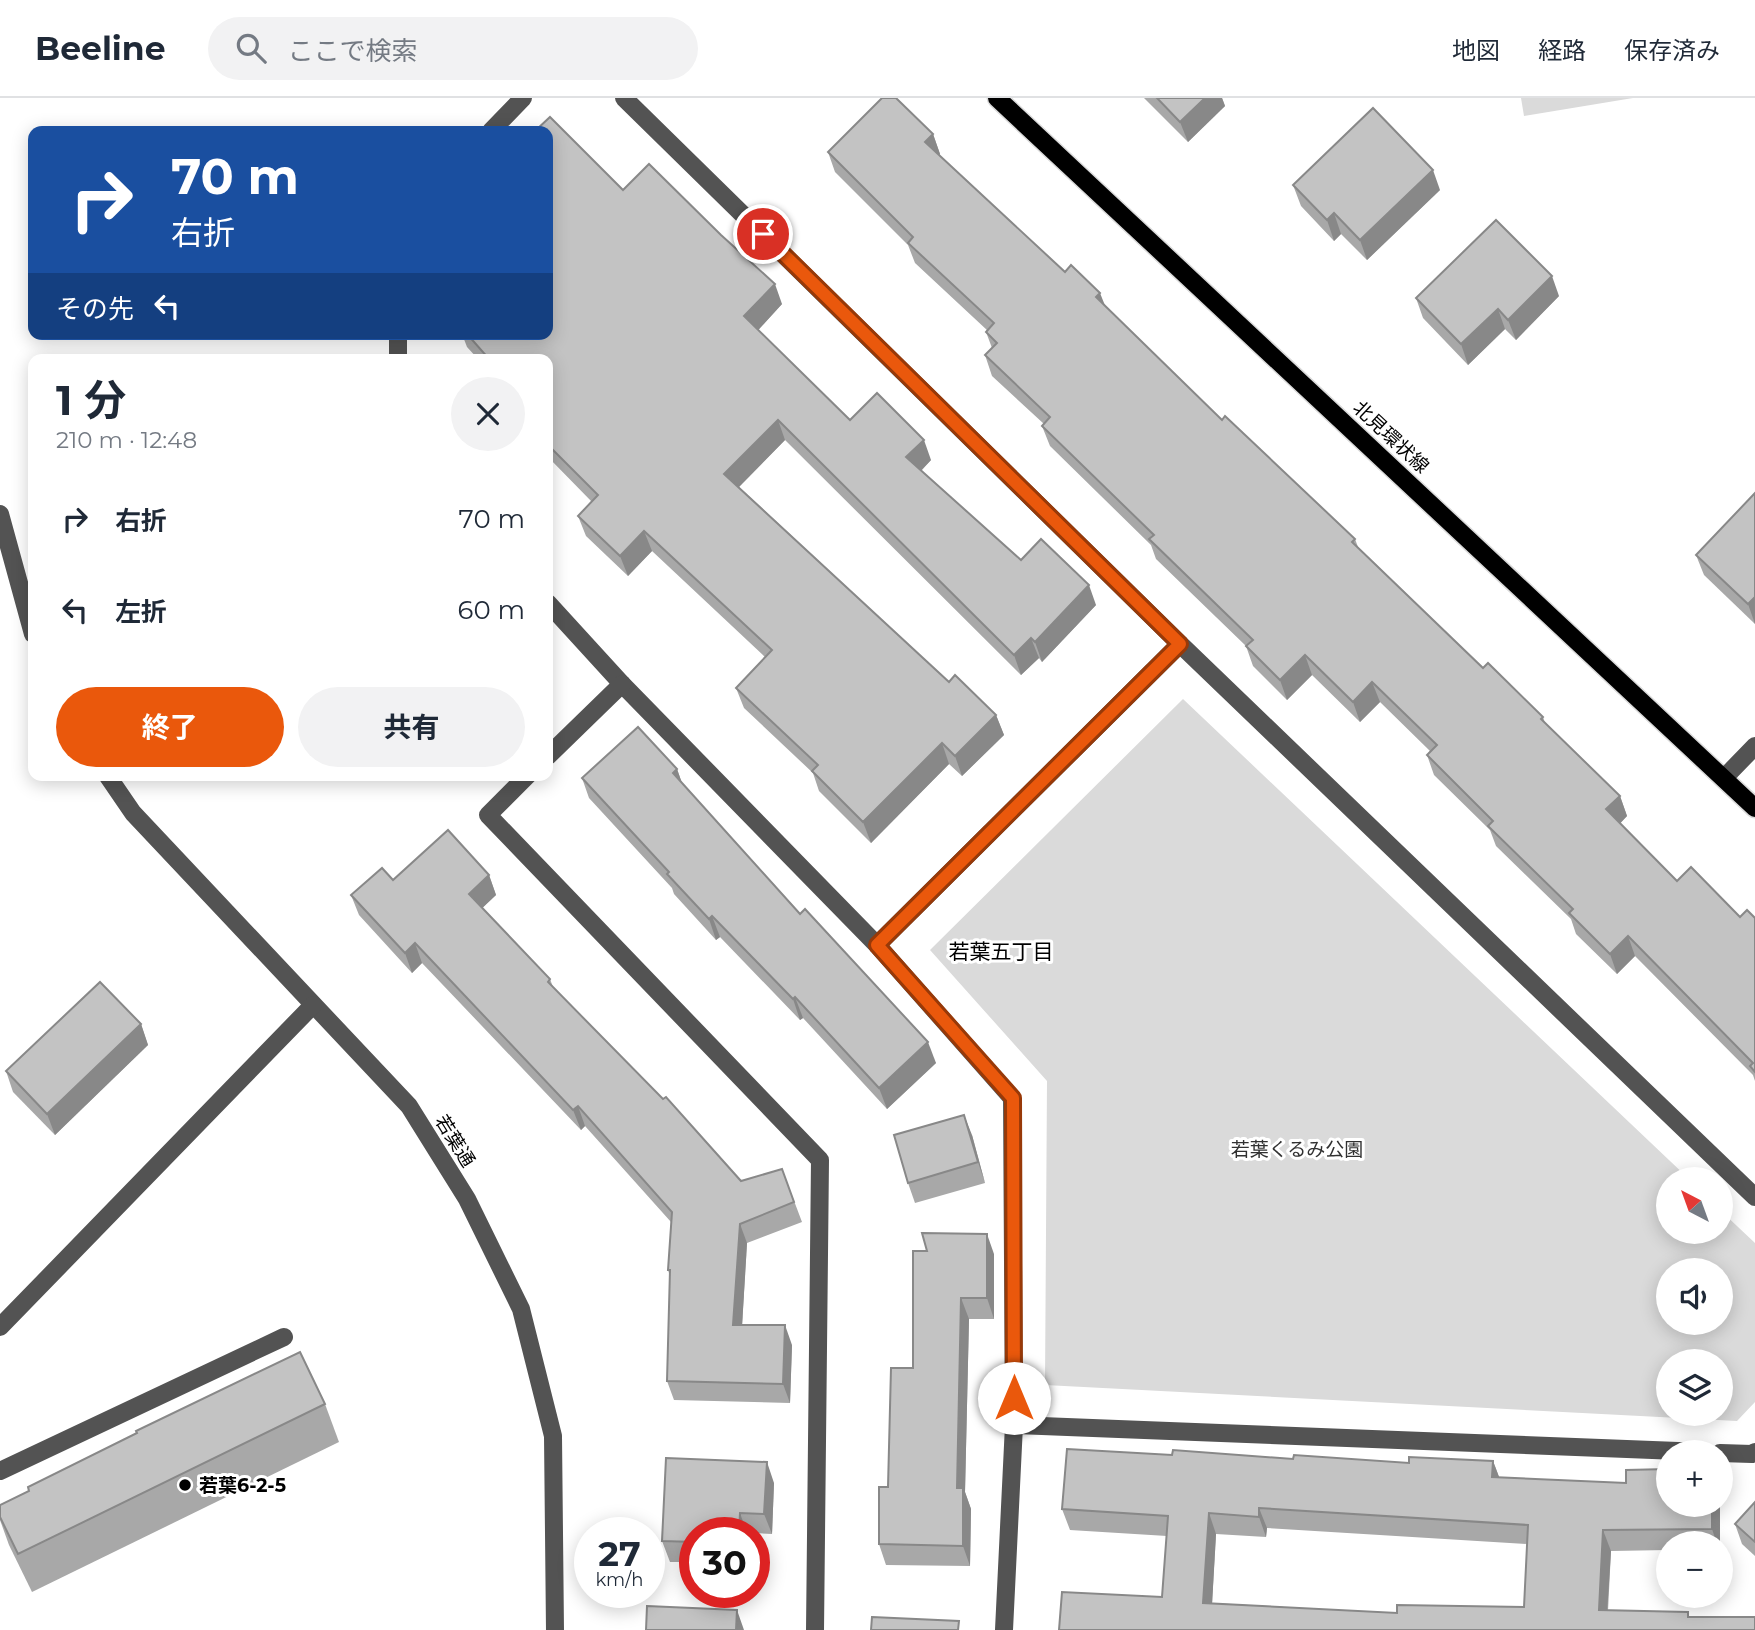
<!DOCTYPE html>
<html lang="ja">
<meta charset="utf-8">
<style>
:root{--surface:#fff;--page:#f2f2f3;--text:#1f2937;--muted:#747a83;--line:#e0e1e3;--accent:#ea580c}
body{margin:0;font-family:Montserrat,"Noto Sans JP",sans-serif;background:var(--page);color:var(--text);height:100vh;display:flex;flex-direction:column;font-size:26px;white-space:nowrap}
*{box-sizing:border-box;margin:0}
p{font-size:23px;color:var(--muted)}
.icon{flex:none;width:38px;height:38px;fill:none;stroke:currentColor;stroke-width:2;stroke-linecap:round;stroke-linejoin:round}
.map{position:relative;flex:1;overflow:hidden}
.drawer{position:absolute;left:28px;top:256px;width:525px;height:427px;display:flex;flex-direction:column;background:var(--surface);border-radius:14px;box-shadow:0 4px 18px #0003}
.drawer>*{flex:none}
.banner{position:absolute;left:28px;top:28px;width:525px;height:214px;border-radius:14px;box-shadow:0 4px 18px #0003;background:#1a4fa0;color:#fff;overflow:hidden}
.needle{width:46px;rotate:319deg}
.tools{position:absolute;left:1656px;top:1069px;display:grid;gap:14px}
.tools a{display:grid;place-items:center;width:77px;height:77px;border-radius:50%;background:var(--surface);box-shadow:0 4px 18px #0003;font-size:35px}
.speed{position:absolute;left:574px;top:1419px;display:flex;gap:14px;font-size:35px;font-weight:700;text-align:center}
.speed>*{display:grid;place-content:center;width:91px;height:91px;border-radius:50%;background:var(--surface);box-shadow:0 4px 18px #0003;line-height:1}
.speed small{font-size:18px;font-weight:400}
.speed .limit{border:10px solid #d22;background:#fff;color:#111}
.pin{position:absolute;display:grid;place-items:center;width:60px;height:60px;color:#fff;margin:-30px;border:4px solid #fff;border-radius:50%;box-shadow:0 2px 7px #0007}
.me{position:absolute;width:77px;margin:-38px;rotate:0deg;stroke-linejoin:round;filter:drop-shadow(0 0 5px #0008)}
.turn{display:flex;align-items:center;gap:24px;height:147px;padding:0 28px;font-size:32px}
.turn .icon{width:91px;height:91px;stroke-width:2.5}
.turn b{display:block;font-size:49px;line-height:60px}
.then{display:flex;align-items:center;height:66px;padding:0 28px;background:#0003;gap:14px;font-size:26px}
.round{display:grid;place-items:center;flex:none;width:74px;height:74px;border-radius:37px;background:var(--page)}
.overview{display:flex;align-items:center;justify-content:space-between;height:119px;padding:0 28px}
h1{font-size:42px;font-weight:700;line-height:52px}
.button{display:flex;gap:14px;margin-top:auto;padding:14px 28px}
.button a{flex:1;height:80px;border-radius:42px;background:var(--accent);color:#fff;font-size:28px;font-weight:700;line-height:80px;text-align:center}
.button a+a{background:var(--page);color:var(--text)}
ul{padding:0;list-style:none}
li{display:flex;align-items:center;gap:21px;height:91px;padding:0 28px}
li div{flex:1}
li b{display:block;font-size:26px}
li em{font-style:normal}
header{display:flex;align-items:center;gap:42px;box-sizing:border-box;height:98px;padding:0 35px;background:var(--surface);border-bottom:2px solid var(--line)}
header strong{font-size:33px}
nav{display:flex;gap:38px;margin-inline-start:auto;font-size:24px}
.search{width:490px;height:63px;background:var(--page);display:flex;align-items:center;gap:18px;box-sizing:border-box;padding:0 24px;border-radius:38px;color:var(--muted);font-size:26px}
.map>svg:first-child{display:block}
.green{fill:#dadada;fill-rule:evenodd}
.lines{fill:none;stroke-linecap:round;stroke-linejoin:round}
.major-casing{stroke:#dbdbdb;stroke-width:21}
.minor{stroke:#535353;stroke-width:18}
.major{stroke:#000;stroke-width:18}
.wall{fill:#a8a8a8;fill-rule:evenodd}
.shaded-wall{fill:#888}
.building{fill:#c3c3c3;stroke:#888;stroke-width:2;fill-rule:evenodd}
.route-casing{stroke:#983908;stroke-width:18}
.route{stroke:#ea580c;stroke-width:12}
.poi-dot{fill:#000;stroke:#fff;stroke-width:2.5}
.labels{text-anchor:middle;dominant-baseline:central;stroke-width:6;stroke-linejoin:round;paint-order:stroke}
.street-label{font-size:19px;fill:#000;stroke:#fff}
.park-label{font-size:19px;fill:#313131;stroke:#fff}
.poi-label{font-size:19px;font-weight:bold;fill:#000;stroke:#fff;text-anchor:start}
.neighbourhood-label{font-size:21px;fill:#000;stroke:#fff}
</style>
<header>
<strong>Beeline</strong>
<div class="search"><svg class="icon" aria-label="search" viewBox="0 0 24 24"><circle cx="10" cy="10" r="6"/><path d="M15 15l6 6"/></svg>ここで検索</div>
<nav><a>地図</a><a>経路</a><a>保存済み</a></nav>
</header>
<div class="map">
<svg width="1755" height="1532" viewBox="0 0 1755 1532">
<rect width="100%" height="100%" fill="#fff"/>
<g class="green">
<polygon points="1521,0 1633,0 1524,18"/>
<path d="M1183 601 1689 1081 1668 1082V1134H1720V1112L1755 1145V1304L1737 1323 1045 1287 1047 983 930 852ZM1668 1172H1720V1225H1668ZM1668 1264H1720V1316H1668Z"/>
</g>
<g class="lines">
<g class="major-casing">
<polyline id="major" points="997,0 1755,710"/>
</g>
<g class="minor">
<polyline points="624,0 1180,546 1755,1099"/>
<polyline points="491,33 523,0"/>
<polyline points="398,261 398,236"/>
<polyline points="0,416 33,536"/>
<polyline points="548,505 622,586 877,847 1012,1000 1014,1327 1004,1532"/>
<polyline points="548,658 622,586"/>
<polyline points="107,677 133,715 409,1008 467,1101 521,1211 553,1338 555,1532"/>
<polyline points="528,677 488,717 820,1062 815,1532"/>
<polyline points="1724,680 1755,648"/>
<polyline points="877,847 1180,546"/>
<polyline points="0,1229 313,907"/>
<polyline points="1014,1327 1704,1354"/>
<polyline points="1720,1355 1752,1356 1755,1354"/>
<polyline points="0,1373 284,1239"/>
</g>
<use href="#major" class="major"/>
</g>
<g class="wall">
<polygon points="1144,0 1222,0 1225,8 1188,44"/>
<polygon points="933,36 940,56 939,57 1065,174 1105,208 1222,322 1355,441 1358,449 1483,570 1543,619 1545,625 1620,698 1627,718 1620,725 1677,783 1740,819 1755,820 1755,983 1753,977 1635,858 1617,876 1576,836 1571,821 1496,748 1490,732 1434,677 1427,657 1430,653 1380,604 1360,624 1312,577 1287,602 1253,568 1246,548 1156,461 1151,447 1050,348 1042,328 1044,326 992,278 985,257 992,250 986,234 988,233 915,165 908,147 835,74 828,54"/>
<polygon points="1293,87 1440,92 1367,162 1341,136 1334,143 1301,108"/>
<polygon points="623,92 782,206 758,232 850,322 931,362 921,373 1021,462 1096,507 1042,564 1039,560 1021,577 785,342 739,389 949,584 996,617 1004,637 962,678 949,666 871,745 819,693 813,675 744,610 736,590 765,559 652,453 628,478 586,438 578,418 592,404 548,359 548,261 478,261 467,249 462,236 548,236"/>
<polygon points="1559,198 1516,242 1505,231 1468,267 1423,220 1416,200"/>
<polygon points="1755,395 1755,526 1704,477 1696,457"/>
<polygon points="677,671 682,685 936,965 887,1011 803,920 800,922 720,839 716,842 674,796 672,790 589,700 582,680"/>
<polygon points="489,777 496,797 482,810 550,881 553,889 741,1083 782,1071 802,1124 747,1145 742,1227 792,1247 790,1305 674,1302 667,1283 670,1178 668,1172 671,1124 585,1028 581,1032 422,865 412,875 359,817 351,797 393,782"/>
<polygon points="141,926 148,947 55,1037 13,994 6,973"/>
<polygon points="972,1037 985,1085 915,1105 908,1085"/>
<polygon points="913,1153 994,1156 994,1221 969,1221 965,1394 971,1411 970,1468 886,1467 879,1446 888,1389 913,1270"/>
<polygon points="325,1306 339,1344 32,1494 9,1447 0,1422 0,1407"/>
<path d="M1172 1357 1409 1365 1493 1363 1499 1379 1720 1407V1446H1668V1452L1611 1453 1608 1513 1059 1532 1162 1499 1167 1438 1070 1432 1062 1411ZM1267 1430 1527 1446 1524 1509 1397 1515 1212 1505 1216 1436 1266 1439Z"/>
<polygon points="774,1385 772,1436 754,1435 695,1435 695,1464 670,1464 662,1443"/>
<polygon points="1755,1404 1755,1458 1742,1446 1735,1426"/>
</g>
<g class="shaded-wall">
<polygon points="1205,0 1222,0 1225,8 1188,44 1180,24"/>
<polygon points="933,36 940,56 932,64 925,44"/>
<polygon points="1433,72 1440,92 1367,162 1360,142"/>
<polygon points="1334,115 1341,136 1334,143 1327,122"/>
<polygon points="1552,178 1559,198 1516,242 1508,222"/>
<polygon points="775,186 782,206 752,239 744,218"/>
<polygon points="1100,195 1108,215 1096,199"/>
<polygon points="1498,211 1505,231 1468,267 1461,246"/>
<polygon points="778,322 785,342 732,396 724,376"/>
<polygon points="924,342 931,362 914,380 906,359"/>
<polygon points="644,433 652,453 628,478 620,458"/>
<polygon points="1089,487 1096,507 1042,564 1035,544"/>
<polygon points="1755,499 1755,526 1748,506"/>
<polygon points="1031,540 1039,560 1021,577 1014,557"/>
<polygon points="1305,557 1312,577 1287,602 1280,582"/>
<polygon points="1372,584 1380,604 1360,624 1353,604"/>
<polygon points="996,617 1004,637 962,678 955,658"/>
<polygon points="942,645 949,666 871,745 863,724"/>
<polygon points="677,671 684,691 673,675"/>
<polygon points="1620,698 1627,718 1614,732 1606,711"/>
<polygon points="489,777 496,797 476,816 469,796"/>
<polygon points="712,818 720,839 716,842 709,821"/>
<polygon points="1628,838 1635,858 1617,876 1610,856"/>
<polygon points="415,845 422,865 412,875 405,855"/>
<polygon points="795,899 803,920 800,922 793,901"/>
<polygon points="141,926 148,947 55,1037 47,1016"/>
<polygon points="928,944 936,965 887,1011 879,990"/>
<polygon points="578,1008 585,1028 581,1032 573,1012"/>
<polygon points="964,1017 972,1037 985,1085 978,1064"/>
<polygon points="740,1126 747,1145 741,1246 733,1227"/>
<polygon points="987,1136 994,1156 994,1221 987,1200"/>
<polygon points="961,1200 969,1221 965,1394 971,1411 970,1468 963,1448 957,1390"/>
<polygon points="785,1227 792,1247 790,1305 783,1286"/>
<polygon points="1493,1363 1501,1384 1492,1379"/>
<polygon points="767,1364 774,1385 772,1436 764,1416"/>
<polygon points="1712,1407 1720,1407 1720,1446 1717,1446 1712,1431"/>
<polygon points="1259,1410 1267,1430 1266,1439 1259,1419"/>
<polygon points="740,1415 747,1435 739,1435"/>
<polygon points="1209,1415 1216,1436 1211,1525 1203,1505"/>
<polygon points="1603,1432 1611,1453 1606,1532 1599,1512"/>
<polygon points="737,1512 744,1532 736,1532"/>
</g>
<g class="building">
<polygon points="882,0 896,0 933,36 925,44 1065,174 1071,167 1100,195 1096,199 1222,322 1225,318 1355,441 1352,444 1483,570 1488,565 1543,619 1541,621 1620,698 1606,711 1677,783 1691,769 1740,819 1747,812 1755,820 1755,974 1750,968 1753,965 1628,838 1610,856 1569,815 1573,811 1488,728 1493,723 1427,657 1437,647 1372,584 1353,604 1305,557 1280,582 1246,548 1253,542 1149,441 1154,437 1042,328 1050,319 985,257 997,245 986,234 994,225 908,145 913,139 828,54"/>
<polygon points="1157,0 1205,0 1180,24"/>
<polygon points="1373,10 1433,72 1360,142 1334,115 1327,122 1293,87"/>
<polygon points="550,19 623,92 649,66 721,137 775,186 744,218 850,322 877,295 924,342 906,359 1021,462 1041,441 1089,487 1035,544 1031,540 1014,557 778,322 724,376 949,584 955,577 996,617 955,658 942,645 863,724 812,673 818,667 736,590 772,552 644,433 620,458 578,418 598,397 548,347 548,261 489,261 467,236 548,236 548,33 535,33"/>
<polygon points="1496,122 1552,178 1508,222 1498,211 1461,246 1416,200"/>
<polygon points="1755,395 1755,499 1748,506 1696,457"/>
<polygon points="638,629 677,671 673,675 800,816 805,811 928,944 879,990 795,899 793,901 712,818 709,821 667,776 669,774 582,680"/>
<polygon points="448,732 489,777 469,796 550,881 548,884 663,1001 666,999 741,1083 782,1071 794,1104 740,1126 733,1227 785,1227 783,1286 667,1283 670,1172 668,1172 672,1114 578,1008 573,1012 415,845 405,855 351,797 382,770 393,782"/>
<polygon points="100,884 141,926 47,1016 6,973"/>
<polygon points="964,1017 978,1064 908,1085 894,1037"/>
<polygon points="922,1135 987,1136 987,1200 961,1200 957,1390 963,1390 963,1448 879,1446 879,1389 888,1389 891,1270 913,1270 913,1153 927,1153"/>
<polygon points="300,1254 325,1306 18,1456 0,1419 0,1407 29,1393 28,1389 137,1335 136,1333"/>
<path d="M1067 1351 1172 1357 1173 1352 1293 1361 1294 1357 1409 1365V1359L1493 1363 1492 1379 1626 1385V1372L1668 1371V1407H1712V1431L1603 1432 1599 1512 1688 1514V1519H1755V1532H1059L1062 1494 1162 1499 1168 1418 1062 1411ZM1259 1410 1528 1427 1524 1509 1397 1507V1515L1203 1505 1209 1415 1259 1419Z"/>
<polygon points="666,1360 767,1364 764,1416 740,1415 739,1435 695,1435 695,1444 662,1443"/>
<polygon points="1755,1404 1755,1444 1735,1426"/>
<polygon points="647,1508 737,1512 736,1532 646,1532"/>
<polygon points="872,1519 959,1523 958,1532 871,1532"/>
</g>
<g class="lines">
<g class="route-casing">
<polyline id="route" points="763,136 1180,546 877,847 1013,1000 1014,1300"/>
</g>
<use href="#route" class="route"/>
</g>
<circle class="poi-dot" cx="185" cy="1387" r="7"/>
<g class="labels">
<g class="street-label">
<text transform="translate(1391 339) rotate(43)">北見環状線</text>
<text transform="translate(455 1043) rotate(58)">若葉通</text>
</g>
<g class="park-label">
<text x="1297" y="1051">若葉くるみ公園</text>
</g>
<g class="poi-label">
<text x="199" y="1387">若葉6-2-5</text>
</g>
<g class="neighbourhood-label">
<text x="1001" y="853">若葉五丁目</text>
</g>
</g>
</svg>
<div class="tools">
<a><svg class="needle" viewBox="-14 -14 28 28"><path d="M0-13l5 13h-10z" fill="#e53935"/><path d="M0 13l5-13h-10z" fill="#747a83"/></svg></a>
<a><svg class="icon" aria-label="sound" viewBox="0 0 24 24"><path d="M4 9h4l5-4v14l-5-4H4zM17 9q2 3 0 6"/></svg></a>
<a><svg class="icon" aria-label="layers" viewBox="0 0 24 24"><path d="M12 4l9 5-9 5-9-5zM3 14l9 5 9-5"/></svg></a>
<a>+</a>
<a>−</a>
</div>
<div class="speed"><div>27<small>km/h</small></div><div class="limit">30</div></div>
<div class="pin" style="left:763px;top:136px;background:#d93025"><svg class="icon" aria-label="arrive" viewBox="0 0 24 24"><path d="M6 21V4h12l-3 4 3 4H6"/></svg></div>
<svg class="me" style="left:1014px;top:1300px" viewBox="-20 -20 40 40"><circle r="19" fill="#fff"/><path d="M0-13L10 11 0 6-10 11z" fill="#ea580c"/></svg>
<div class="banner">
<div class="turn"><svg class="icon" aria-label="right" viewBox="0 0 24 24"><path d="M7 20v-9h11M14 6l5 5-5 5"/></svg><div><b>70 m</b>右折</div></div>
<div class="then">その先<svg class="icon" aria-label="left" viewBox="0 0 24 24"><path d="M17 20v-9H6M10 6l-5 5 5 5"/></svg></div>
</div>
<section class="drawer">
<div class="overview"><div><h1>1 分</h1><p>210 m · 12:48</p></div><a class="round"><svg class="icon" aria-label="close" viewBox="0 0 24 24"><path d="M6 6l12 12M18 6L6 18"/></svg></a></div>
<ul>
<li><svg class="icon" aria-label="right" viewBox="0 0 24 24"><path d="M7 20v-9h11M14 6l5 5-5 5"/></svg><div><b>右折</b></div><em>70 m</em></li>
<li><svg class="icon" aria-label="left" viewBox="0 0 24 24"><path d="M17 20v-9H6M10 6l-5 5 5 5"/></svg><div><b>左折</b></div><em>60 m</em></li>
</ul>
<div class="button"><a>終了</a><a>共有</a></div>
</section>
</div>
